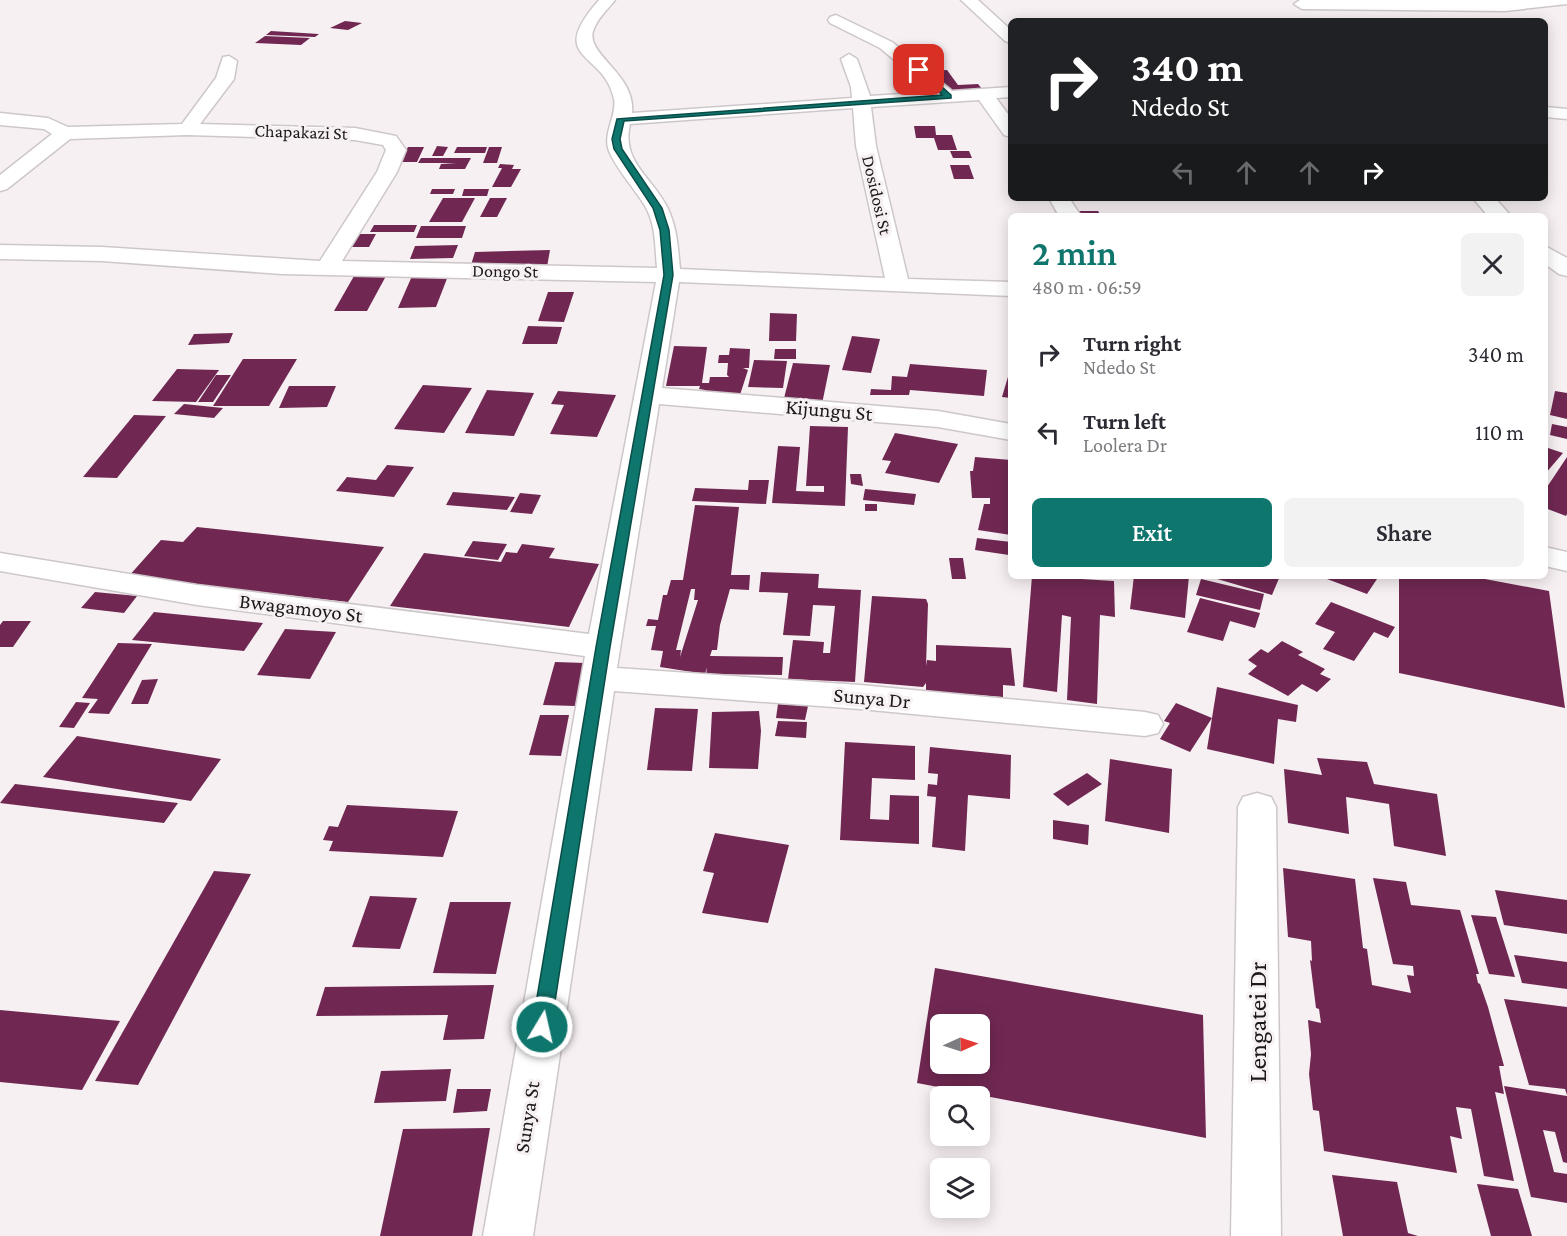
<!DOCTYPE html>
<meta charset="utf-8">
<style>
:root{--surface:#fff;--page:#f2f2f3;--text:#2b2b33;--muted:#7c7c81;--accent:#0f766e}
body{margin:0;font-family:"Crimson Pro",serif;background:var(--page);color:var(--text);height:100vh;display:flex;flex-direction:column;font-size:22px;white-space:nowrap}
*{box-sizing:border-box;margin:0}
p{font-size:20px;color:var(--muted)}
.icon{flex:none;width:33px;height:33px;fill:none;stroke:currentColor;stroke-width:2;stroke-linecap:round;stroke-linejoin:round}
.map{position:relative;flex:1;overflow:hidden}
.sheet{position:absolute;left:1008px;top:213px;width:540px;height:366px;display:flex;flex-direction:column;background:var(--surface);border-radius:9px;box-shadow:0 3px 15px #0003}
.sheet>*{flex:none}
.top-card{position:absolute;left:1008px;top:18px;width:540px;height:183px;border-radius:9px;box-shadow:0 3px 15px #0003;background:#202124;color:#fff;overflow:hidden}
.needle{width:39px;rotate:87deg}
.controls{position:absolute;left:930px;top:1014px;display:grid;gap:12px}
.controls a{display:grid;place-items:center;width:60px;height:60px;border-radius:9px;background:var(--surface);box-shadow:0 3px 15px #0003;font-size:30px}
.pin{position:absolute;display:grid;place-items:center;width:51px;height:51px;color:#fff;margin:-26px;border-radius:12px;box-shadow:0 3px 9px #0006}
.me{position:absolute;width:66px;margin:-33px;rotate:9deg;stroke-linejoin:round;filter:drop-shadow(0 0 4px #0008)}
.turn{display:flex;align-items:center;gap:21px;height:126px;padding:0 24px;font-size:27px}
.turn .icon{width:78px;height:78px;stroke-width:2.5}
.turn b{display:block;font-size:42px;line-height:51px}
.lanes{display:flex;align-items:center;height:57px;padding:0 24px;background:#0003;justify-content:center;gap:30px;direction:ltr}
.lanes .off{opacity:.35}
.round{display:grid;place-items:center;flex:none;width:63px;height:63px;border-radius:9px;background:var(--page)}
.headline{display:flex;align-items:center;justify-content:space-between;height:102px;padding:0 24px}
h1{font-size:36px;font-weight:600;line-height:45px;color:var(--accent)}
.cta{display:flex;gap:12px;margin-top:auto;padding:12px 24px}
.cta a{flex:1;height:69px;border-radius:9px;background:var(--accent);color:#fff;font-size:24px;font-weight:600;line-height:69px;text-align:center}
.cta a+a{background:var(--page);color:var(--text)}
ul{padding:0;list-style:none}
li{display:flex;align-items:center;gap:18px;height:78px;padding:0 24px}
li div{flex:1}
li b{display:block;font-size:22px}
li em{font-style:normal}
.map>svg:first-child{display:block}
.building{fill:#702852;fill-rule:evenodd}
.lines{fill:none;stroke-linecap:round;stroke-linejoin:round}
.street-casing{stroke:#cec7ca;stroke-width:3}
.street{fill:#fff;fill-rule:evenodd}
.route{fill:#0f766e;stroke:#0a4d48;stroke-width:1.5}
.labels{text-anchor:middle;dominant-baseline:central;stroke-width:6;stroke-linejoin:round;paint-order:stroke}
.far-street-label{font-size:18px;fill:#1b191a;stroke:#f7f0f3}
.street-label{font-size:21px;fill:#1b191a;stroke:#f7f0f3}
.near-street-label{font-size:26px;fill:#1b191a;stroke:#f7f0f3}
</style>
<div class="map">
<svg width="1567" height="1236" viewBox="0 0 1567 1236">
<rect width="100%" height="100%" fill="#f7f0f3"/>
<g class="building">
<polygon points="345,21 362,23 348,30 330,28"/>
<polygon points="271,31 319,34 315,37 266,35"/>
<polygon points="265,36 310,38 301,45 255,43"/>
<polygon points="947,70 958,85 978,84 983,90 947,92 931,71"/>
<polygon points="914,126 935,126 936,135 952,135 957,150 938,150 934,138 916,138"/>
<polygon points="437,146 448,147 443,156 432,156"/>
<polygon points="408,147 424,147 417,162 400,162"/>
<polygon points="457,147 487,147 485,153 454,153"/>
<polygon points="489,147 502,147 497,163 483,163"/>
<polygon points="950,151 969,151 972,158 953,158"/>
<polygon points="421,158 471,158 465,169 439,169 441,164 456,163 418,163"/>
<polygon points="500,164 514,165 512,169 521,169 511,187 492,187 502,168 498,168"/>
<polygon points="950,165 969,165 974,179 954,179"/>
<polygon points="432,189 455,189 453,194 430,194"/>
<polygon points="464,189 489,189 487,196 462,196"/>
<polygon points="443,198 475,198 462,222 429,222"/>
<polygon points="490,198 507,198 497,217 480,217"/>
<polygon points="1077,211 1098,211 1101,216 1079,216"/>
<polygon points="374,225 417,225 414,232 370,232"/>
<polygon points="421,226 466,226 462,238 416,238"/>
<polygon points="356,234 376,234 369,247 349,247"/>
<polygon points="458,245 453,258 410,259 415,246"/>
<polygon points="550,250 547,267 470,268 475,252"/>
<polygon points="354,276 386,276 367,311 334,311"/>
<polygon points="412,276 448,276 436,307 398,308"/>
<polygon points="548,292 574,292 564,322 538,321"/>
<polygon points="770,313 797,314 796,341 769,341"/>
<polygon points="528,326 562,327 557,344 522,344"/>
<polygon points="233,333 229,343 188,345 194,334"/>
<polygon points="852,336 880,339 871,373 842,370"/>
<polygon points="674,346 707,347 702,383 709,383 710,377 729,377 727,375 728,363 718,363 719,355 729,355 730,348 750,349 749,368 743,368 748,370 740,395 704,394 705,390 699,389 700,386 666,386"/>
<polygon points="775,349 796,349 796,359 774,359"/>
<polygon points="243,359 297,359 269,406 213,406"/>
<polygon points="754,360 787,361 783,388 748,387"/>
<polygon points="793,363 830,365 822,404 783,402"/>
<polygon points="910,364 987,370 984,396 910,390 909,395 870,395 871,389 891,390 892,376 907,377"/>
<polygon points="177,369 219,370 196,402 152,401"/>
<polygon points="1010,370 1011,398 1002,397"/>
<polygon points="216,375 231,375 213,402 198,402"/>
<polygon points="423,385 472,388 444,433 394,429"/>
<polygon points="289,386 336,386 327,407 279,408"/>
<polygon points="487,390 534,393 514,436 465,433"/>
<polygon points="558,391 616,395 597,437 550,434 564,405 551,404"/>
<polygon points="1555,391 1567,393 1567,419 1550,415"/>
<polygon points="184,404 223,408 214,418 174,414"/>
<polygon points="134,415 166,416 117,478 83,477"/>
<polygon points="1552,424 1567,427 1567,439 1550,435"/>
<polygon points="810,426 848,427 845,506 772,503 778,446 800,447 796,491 824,492 824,486 806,486"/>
<polygon points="895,433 958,444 939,483 885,473 891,461 882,460"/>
<polygon points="1545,447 1563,453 1545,474"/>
<polygon points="975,457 1011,460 1011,535 978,530 984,504 990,504 990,498 972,498 970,471 973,471"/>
<polygon points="1567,457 1567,514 1566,516 1545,508 1545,490"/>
<polygon points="387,465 414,467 394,497 336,491 347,477 376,480"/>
<polygon points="850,474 861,474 863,486 851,484"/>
<polygon points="749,480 769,480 766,504 692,501 695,488 748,490"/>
<polygon points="865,489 916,494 914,505 863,500"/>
<polygon points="453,492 515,497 507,510 446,505"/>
<polygon points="520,493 541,495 532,514 510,512"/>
<rect x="865" y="504" width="12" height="7"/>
<path d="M695 505 739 507 731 575H750L749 590 730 589 720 625 717 650H712L710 656 783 657 782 675 706 674 707 667 705 674 660 667 663 651 651 650 656 626H646L648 619 658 620 663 595H667L671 580H683ZM691 589H695L694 600H698L680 657 681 650H676Z"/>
<polygon points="197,527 384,547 348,602 128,577 161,540 183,542"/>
<polygon points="977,538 1011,542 1009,555 975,550"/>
<polygon points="473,541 507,544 498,560 464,556"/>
<polygon points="522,544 555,548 549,558 599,564 569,627 390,606 424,553 501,562 506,552 517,553"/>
<polygon points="949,558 963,558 966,579 952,579"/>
<polygon points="761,572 819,574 818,588 861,590 855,682 788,679 793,640 824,642 823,653 830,653 835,606 813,605 810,636 783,635 788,593 759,592"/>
<polygon points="1032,576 1114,581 1115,617 1100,615 1097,704 1067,700 1071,617 1062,615 1057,692 1023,687"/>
<polygon points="1134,576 1189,576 1185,618 1130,609"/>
<polygon points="1207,576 1280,576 1272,595"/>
<polygon points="1319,576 1379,576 1367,594"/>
<polygon points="1399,576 1469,576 1549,591 1565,708 1399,673"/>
<polygon points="1201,579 1264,594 1260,610 1196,595"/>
<polygon points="95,592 137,596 124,613 81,608"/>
<polygon points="872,596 926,599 928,604 926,666 927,660 936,661 936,645 1011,648 1015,686 1003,685 1003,697 926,691 926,683 923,687 864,682"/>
<polygon points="1200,598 1260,613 1255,628 1230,621 1223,641 1187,632"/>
<polygon points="1331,602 1395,627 1388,638 1374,632 1354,661 1323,649 1335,632 1315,624"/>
<polygon points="154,612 263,623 244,651 132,640"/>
<polygon points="3,621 31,621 13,647 0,647 0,625"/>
<polygon points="285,629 336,632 310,679 257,675"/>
<polygon points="1282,641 1303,652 1298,655 1325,669 1320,674 1331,679 1317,692 1302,684 1288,696 1248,674 1257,666 1248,660 1261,649 1268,653"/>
<polygon points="118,643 152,644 109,714 88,713 98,699 82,698"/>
<polygon points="555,662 586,663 575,706 543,705"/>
<polygon points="158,679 148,704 131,704 142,680"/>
<polygon points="1217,687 1298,705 1296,722 1278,719 1274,764 1207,749 1212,718 1190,752 1160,739 1170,723 1164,721 1176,703 1212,718"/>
<polygon points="76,702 90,703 74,728 59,727"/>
<polygon points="778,704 808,706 805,720 776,718"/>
<polygon points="655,708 698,709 692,771 647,770"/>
<polygon points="759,711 761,731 758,769 709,768 712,712"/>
<polygon points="540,715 569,715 561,756 529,755"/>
<polygon points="778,721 807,722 806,738 775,736"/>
<polygon points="77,736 221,759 191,801 43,777"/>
<polygon points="845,742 915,746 915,780 872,778 870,819 889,820 890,795 919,796 919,844 840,840"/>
<polygon points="930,747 1011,755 1010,799 968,795 965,851 932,847 936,797 927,796 928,784 937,785 938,774 928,773"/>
<polygon points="1317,758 1367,762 1374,784 1437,794 1446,856 1394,846 1389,804 1346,797 1349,834 1288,823 1284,769 1322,775"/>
<polygon points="1110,759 1172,769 1169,833 1105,821"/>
<polygon points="1087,773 1102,784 1068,806 1053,794"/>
<polygon points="15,784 178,803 164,823 0,803"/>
<polygon points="347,805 458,811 443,857 329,851 333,841 323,840 329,826 338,827"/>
<polygon points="1053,820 1089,825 1088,845 1053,839"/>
<polygon points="715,833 789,845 768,923 702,913 714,873 703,871"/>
<polygon points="1283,868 1355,879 1363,948 1367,949 1372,985 1411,993 1407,975 1414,976 1413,966 1393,964 1373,878 1406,882 1411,905 1460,910 1479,974 1476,974 1478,983 1480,984 1488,1007 1504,1066 1499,1066 1504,1094 1495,1092 1514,1181 1484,1176 1471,1109 1456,1107 1462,1139 1450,1136 1457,1173 1324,1151 1319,1111 1313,1110 1309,1074 1311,1054 1308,1020 1321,1023 1319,1009 1316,1008 1310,960 1312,961 1311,941 1288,937"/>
<polygon points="214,871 251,874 138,1085 95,1081"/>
<polygon points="1495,890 1567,900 1567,934 1504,925"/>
<polygon points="370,896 417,898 400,949 352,947"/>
<polygon points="450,902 511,902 496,974 433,973"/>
<polygon points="1471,915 1496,917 1515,977 1489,974"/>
<polygon points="1514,955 1567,962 1567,989 1522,983"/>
<path d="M935 968 1203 1015 1206 1138 917 1083ZM940 1024H980V1064H940Z"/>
<polygon points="494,985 484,1039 443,1040 448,1015 316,1016 325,987"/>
<polygon points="1504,999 1567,1007 1567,1095 1565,1089 1529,1085"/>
<polygon points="0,1010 120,1021 82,1090 0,1082"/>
<polygon points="451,1069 446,1101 374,1103 381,1071"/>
<polygon points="1504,1086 1567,1096 1567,1163 1563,1162 1555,1132 1543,1130 1554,1172 1567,1174 1567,1203 1531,1197"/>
<polygon points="457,1089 491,1089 487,1111 453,1113"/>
<polygon points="490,1128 472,1236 380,1236 403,1129"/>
<polygon points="1332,1175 1397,1182 1408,1233 1418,1236 1343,1236"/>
<polygon points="1477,1184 1518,1189 1532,1236 1491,1236"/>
</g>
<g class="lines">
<g class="street-casing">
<g id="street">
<path d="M599 0H615C607 10 597 19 593 31 586 55 636 74 632 113L852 98 851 87 841 59 849 54 857 59 870 96 932 92 880 48 830 23 828 20 830 17 836 15 892 42 952 91 1011 87V97L996 98 1011 118V137L1004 135 979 100 871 107 876 146 908 279 1011 282V296L679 282 662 388 938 411 1011 424V440L938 427 659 404 617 668 860 685 1145 712 1158 715 1163 724 1158 733 1145 736 860 709 614 691 533 1236H483L585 656 197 605 0 571V553L197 585 589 634 656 282 282 274 102 261 0 259V245L102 247 320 261 377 172 386 150 383 145 355 140 187 135 70 139 7 189 0 191V175L52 134 44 129 0 125V113L48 118 68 127 182 124 216 78 223 57 229 56 237 61 234 79 200 124 355 128 396 136 406 150 397 172 342 261 657 268C655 247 656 224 645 206 635 189 613 165 608 148 604 131 617 115 614 99 604 50 545 62 599 0ZM853 108 856 146 885 278 680 269C678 248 677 228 668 209 653 177 621 163 630 124Z"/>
<polygon points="961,0 978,0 1011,30 1011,43 1005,41"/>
<polygon points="1519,0 1567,0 1567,4 1505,11 1302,9 1294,4 1300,0"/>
<polygon points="1545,107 1567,109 1567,119 1545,117"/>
<polygon points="1049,198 1069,198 1081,216 1059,216"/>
<polygon points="1473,198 1495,198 1511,216 1488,216"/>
<polygon points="1545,246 1567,258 1567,276 1559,274 1545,264"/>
<polygon points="1545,547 1567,552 1567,571 1545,566"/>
<polygon points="1257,793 1271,797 1276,807 1281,1236 1231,1236 1238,807 1243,797"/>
</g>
</g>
<use href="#street" class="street"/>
</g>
<polygon class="route" points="916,68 921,68 951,95 951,98 624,121 620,139 622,149 662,208 669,230 673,275 610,647 551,1027 548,1033 542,1035 535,1033 532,1027 596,647 664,275 660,230 653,208 614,149 612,139 617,119 942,95"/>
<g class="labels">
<g class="far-street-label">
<text transform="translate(301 132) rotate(2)">Chapakazi St</text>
<text transform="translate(877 195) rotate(77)">Dosidosi St</text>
<text transform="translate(505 271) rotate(1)">Dongo St</text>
</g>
<g class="street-label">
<text transform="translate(829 410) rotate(5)">Kijungu St</text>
<text transform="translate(301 608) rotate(7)">Bwagamoyo St</text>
<text transform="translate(872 698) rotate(5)">Sunya Dr</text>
<text transform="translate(527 1117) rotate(-81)">Sunya St</text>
</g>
<g class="near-street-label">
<text transform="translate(1257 1022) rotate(-90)">Lengatei Dr</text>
</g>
</g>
</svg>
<div class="controls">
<a><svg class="needle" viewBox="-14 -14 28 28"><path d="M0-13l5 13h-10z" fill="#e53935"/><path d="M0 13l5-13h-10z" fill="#7c7c81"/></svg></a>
<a><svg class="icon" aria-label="search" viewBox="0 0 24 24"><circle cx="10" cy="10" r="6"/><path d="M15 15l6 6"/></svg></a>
<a><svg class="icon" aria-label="layers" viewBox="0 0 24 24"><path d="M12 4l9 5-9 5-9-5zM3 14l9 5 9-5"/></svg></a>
</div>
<div class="pin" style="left:919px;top:70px;background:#d93025"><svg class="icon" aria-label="arrive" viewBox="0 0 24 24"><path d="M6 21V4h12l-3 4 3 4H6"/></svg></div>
<svg class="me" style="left:542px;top:1027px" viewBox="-20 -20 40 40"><circle r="17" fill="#0f766e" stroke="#fff" stroke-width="3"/><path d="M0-11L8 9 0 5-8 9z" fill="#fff"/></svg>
<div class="top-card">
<div class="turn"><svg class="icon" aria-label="right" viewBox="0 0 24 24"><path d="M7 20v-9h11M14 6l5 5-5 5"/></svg><div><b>340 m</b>Ndedo St</div></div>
<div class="lanes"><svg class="icon off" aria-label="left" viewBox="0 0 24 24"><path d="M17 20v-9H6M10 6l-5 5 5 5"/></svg><svg class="icon off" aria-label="ahead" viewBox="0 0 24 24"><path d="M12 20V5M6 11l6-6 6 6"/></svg><svg class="icon off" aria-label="ahead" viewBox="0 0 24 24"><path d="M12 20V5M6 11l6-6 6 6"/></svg><svg class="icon" aria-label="right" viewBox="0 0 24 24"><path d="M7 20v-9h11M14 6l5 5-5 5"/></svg></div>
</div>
<section class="sheet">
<div class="headline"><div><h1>2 min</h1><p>480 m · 06:59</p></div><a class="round"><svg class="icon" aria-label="close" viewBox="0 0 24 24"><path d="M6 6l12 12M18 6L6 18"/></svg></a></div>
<ul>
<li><svg class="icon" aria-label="right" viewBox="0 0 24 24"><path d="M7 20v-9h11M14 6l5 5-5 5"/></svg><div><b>Turn right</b><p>Ndedo St</p></div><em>340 m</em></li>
<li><svg class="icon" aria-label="left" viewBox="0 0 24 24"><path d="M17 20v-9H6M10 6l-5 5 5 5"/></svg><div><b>Turn left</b><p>Loolera Dr</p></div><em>110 m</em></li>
</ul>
<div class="cta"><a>Exit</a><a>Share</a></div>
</section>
</div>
